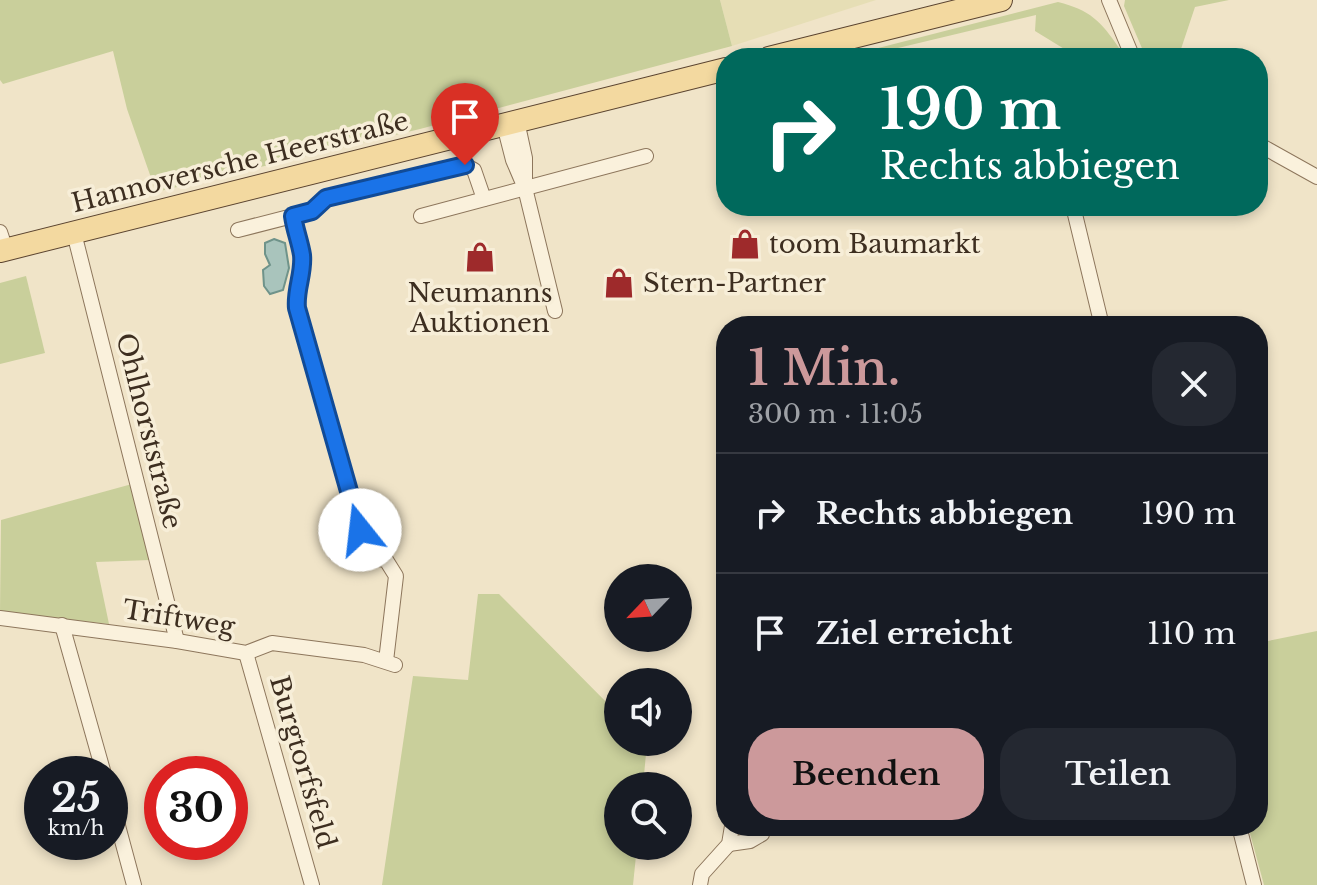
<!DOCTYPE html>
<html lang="de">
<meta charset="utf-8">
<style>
:root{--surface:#171b24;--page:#242831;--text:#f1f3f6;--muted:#9ea1a6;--line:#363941;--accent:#cc999b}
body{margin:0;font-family:"Libre Baskerville",serif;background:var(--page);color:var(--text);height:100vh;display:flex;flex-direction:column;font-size:30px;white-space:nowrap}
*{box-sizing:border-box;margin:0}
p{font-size:26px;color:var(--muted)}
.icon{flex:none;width:44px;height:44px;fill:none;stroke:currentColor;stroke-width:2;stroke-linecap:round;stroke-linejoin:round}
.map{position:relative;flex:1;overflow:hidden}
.side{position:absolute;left:716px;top:316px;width:552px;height:520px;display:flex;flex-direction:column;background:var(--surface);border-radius:32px;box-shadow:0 4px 12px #0003}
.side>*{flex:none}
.top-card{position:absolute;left:716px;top:48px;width:552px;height:168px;border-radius:32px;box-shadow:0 4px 12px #0003;background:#00695c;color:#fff;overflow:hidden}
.needle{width:52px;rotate:245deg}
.tools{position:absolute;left:604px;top:564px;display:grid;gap:16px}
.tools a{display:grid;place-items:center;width:88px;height:88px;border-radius:50%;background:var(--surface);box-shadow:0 4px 12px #0003;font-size:40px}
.speed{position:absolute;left:24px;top:756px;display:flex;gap:16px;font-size:40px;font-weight:700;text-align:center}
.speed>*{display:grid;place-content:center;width:104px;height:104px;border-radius:50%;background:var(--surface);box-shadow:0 4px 12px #0003;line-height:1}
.speed small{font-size:20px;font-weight:400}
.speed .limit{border:12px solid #d22;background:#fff;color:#111}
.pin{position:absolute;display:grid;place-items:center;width:68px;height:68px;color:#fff;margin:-82px -34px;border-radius:50% 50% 50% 0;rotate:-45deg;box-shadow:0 0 8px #0007}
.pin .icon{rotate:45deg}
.me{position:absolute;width:88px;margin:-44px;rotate:344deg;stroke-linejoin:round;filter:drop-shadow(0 0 6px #0008)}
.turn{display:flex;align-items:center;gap:28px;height:168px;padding:0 32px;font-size:36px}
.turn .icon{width:104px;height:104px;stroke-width:2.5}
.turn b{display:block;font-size:56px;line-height:68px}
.round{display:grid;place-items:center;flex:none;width:84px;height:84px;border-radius:32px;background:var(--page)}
.summary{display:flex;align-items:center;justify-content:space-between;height:136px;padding:0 32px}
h1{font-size:48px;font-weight:600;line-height:60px;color:var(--accent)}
.primary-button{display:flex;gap:16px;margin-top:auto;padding:16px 32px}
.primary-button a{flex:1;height:92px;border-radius:32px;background:var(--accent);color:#111;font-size:32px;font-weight:600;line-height:92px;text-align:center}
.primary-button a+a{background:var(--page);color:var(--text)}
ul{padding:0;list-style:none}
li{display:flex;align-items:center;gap:24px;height:120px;padding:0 32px;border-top:2px solid var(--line)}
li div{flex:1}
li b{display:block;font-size:30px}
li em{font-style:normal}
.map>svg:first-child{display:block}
.farmland{fill:#e6deb5}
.green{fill:#c9cf9b}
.water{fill:#a9c4bc;stroke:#6f938a;stroke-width:2}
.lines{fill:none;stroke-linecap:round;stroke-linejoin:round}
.street-casing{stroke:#8d765c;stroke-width:16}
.primary-casing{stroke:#5b4430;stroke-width:24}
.street{stroke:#faf1dc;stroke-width:14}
.primary{stroke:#f3d9a0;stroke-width:22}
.route-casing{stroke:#114b97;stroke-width:20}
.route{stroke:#1a73e8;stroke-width:14}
.labels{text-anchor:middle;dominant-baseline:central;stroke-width:7;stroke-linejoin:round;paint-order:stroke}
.street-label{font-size:26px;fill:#3d2e20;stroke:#f7eed8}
.poi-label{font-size:26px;fill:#3d2e20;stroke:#f7eed8;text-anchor:start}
</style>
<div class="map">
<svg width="1317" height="885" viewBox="0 0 1317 885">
<rect width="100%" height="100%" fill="#f0e4c8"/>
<polygon class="farmland" points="720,0 876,0 732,46"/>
<g class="green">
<polygon points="0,0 720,0 732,46 420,129 156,192 127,109 113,51 3,84 0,80"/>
<polygon points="1125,0 1229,0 1195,7 1178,58 1150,58 1144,53 1124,6"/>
<path d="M1058 2C1090 10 1101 21 1119 48L1118 58H1079L1035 31 1036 15 873 54 869 58H852L851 55Z"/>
<polygon points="26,276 45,353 0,364 0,283"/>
<polygon points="132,484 150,560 96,562 109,624 0,612 1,520"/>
<polygon points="478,594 499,594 618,714 618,742 647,743 643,786 618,786 618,846 637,846 633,885 382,885 413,676 468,680"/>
<polygon points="1317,631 1317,885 1264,885 1248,826 1258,826 1258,643"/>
</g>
<polygon class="water" points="274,239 285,243 289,268 283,290 270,294 264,286 263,270 270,265 265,254 265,243"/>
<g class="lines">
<g class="street-casing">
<g id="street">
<polyline points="1109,0 1133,58"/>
<polyline points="517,121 525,158 525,179"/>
<polyline points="504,125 513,160 525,188 555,311"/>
<polyline points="1258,144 1317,177"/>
<polyline points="1073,206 1102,326"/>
<path d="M293 216C295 230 300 242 302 255 304 273 295 290 297 308L368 558"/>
<polyline points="421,216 646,156"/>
<polyline points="238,230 312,211 326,198 455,166 465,165 474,170 484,199"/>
<polyline points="0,232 6,250"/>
<polyline points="74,233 177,641"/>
<polyline points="335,553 386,560 396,576 386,661"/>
<polyline points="0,618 177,641 246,653 272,643 364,655 395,665"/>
<polyline points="62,625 104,774"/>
<polyline points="246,653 312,885"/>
<polyline points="110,796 134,885"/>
<polyline points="1239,826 1254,885"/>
<polyline points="729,844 750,841 762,834 762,826"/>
<polyline points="700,885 702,874 729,844 732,826"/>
</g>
</g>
<g class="primary-casing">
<g id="primary">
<polyline points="769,58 1001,0"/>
<polyline points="0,251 726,69"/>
</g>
</g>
<use href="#street" class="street"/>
<use href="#primary" class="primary"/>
</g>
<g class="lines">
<g class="route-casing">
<path id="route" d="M360 530 297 308C295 290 304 273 302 255 300 242 295 230 293 216L312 211 326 198 465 165"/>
</g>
<use href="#route" class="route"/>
</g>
<defs>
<g id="shop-bare" transform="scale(2.4)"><path d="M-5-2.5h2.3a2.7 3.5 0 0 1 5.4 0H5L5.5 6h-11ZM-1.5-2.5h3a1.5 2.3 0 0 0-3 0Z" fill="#9e2a2b" stroke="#f7eed8" stroke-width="2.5" paint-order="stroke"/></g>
</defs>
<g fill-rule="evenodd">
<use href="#shop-bare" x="745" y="244"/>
<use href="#shop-bare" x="480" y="257"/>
<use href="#shop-bare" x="619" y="283"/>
</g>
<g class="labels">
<g class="street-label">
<text transform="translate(240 162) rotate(-14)">Hannoversche Heerstraße</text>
<text transform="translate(149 431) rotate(76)">Ohlhorststraße</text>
<text transform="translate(179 618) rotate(9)">Triftweg</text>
<text transform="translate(303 762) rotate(74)">Burgtorfsfeld</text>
</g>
<g class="poi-label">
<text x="769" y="244">toom Baumarkt</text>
<text x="643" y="283">Stern-Partner</text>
<text x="480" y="293" text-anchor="middle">Neumanns<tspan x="480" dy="30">Auktionen</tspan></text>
</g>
</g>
</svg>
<div class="tools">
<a><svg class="needle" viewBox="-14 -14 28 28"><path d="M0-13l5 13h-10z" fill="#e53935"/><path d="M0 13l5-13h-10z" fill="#9ea1a6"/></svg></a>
<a><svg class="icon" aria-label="sound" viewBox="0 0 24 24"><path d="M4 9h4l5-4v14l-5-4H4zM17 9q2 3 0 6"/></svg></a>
<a><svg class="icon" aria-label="search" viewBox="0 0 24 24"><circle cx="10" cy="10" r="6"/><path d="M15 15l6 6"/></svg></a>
</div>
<div class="speed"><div>25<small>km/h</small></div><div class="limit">30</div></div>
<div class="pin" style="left:465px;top:165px;background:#d93025"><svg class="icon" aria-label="arrive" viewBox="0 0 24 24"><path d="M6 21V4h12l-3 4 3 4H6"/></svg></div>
<svg class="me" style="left:360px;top:530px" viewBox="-20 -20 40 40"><circle r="19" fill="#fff"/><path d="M0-13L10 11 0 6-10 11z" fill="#1a73e8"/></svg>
<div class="top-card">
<div class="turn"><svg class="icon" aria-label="right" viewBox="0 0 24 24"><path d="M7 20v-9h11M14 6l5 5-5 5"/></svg><div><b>190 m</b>Rechts abbiegen</div></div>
</div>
<section class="side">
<div class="summary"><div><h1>1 Min.</h1><p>300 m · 11:05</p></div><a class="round"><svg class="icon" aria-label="close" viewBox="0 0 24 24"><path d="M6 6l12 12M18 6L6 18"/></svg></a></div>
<ul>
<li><svg class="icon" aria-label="right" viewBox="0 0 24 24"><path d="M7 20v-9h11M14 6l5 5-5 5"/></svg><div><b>Rechts abbiegen</b></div><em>190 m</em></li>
<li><svg class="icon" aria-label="arrive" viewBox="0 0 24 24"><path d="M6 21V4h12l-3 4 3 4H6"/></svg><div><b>Ziel erreicht</b></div><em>110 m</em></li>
</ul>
<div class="primary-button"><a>Beenden</a><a>Teilen</a></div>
</section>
</div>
